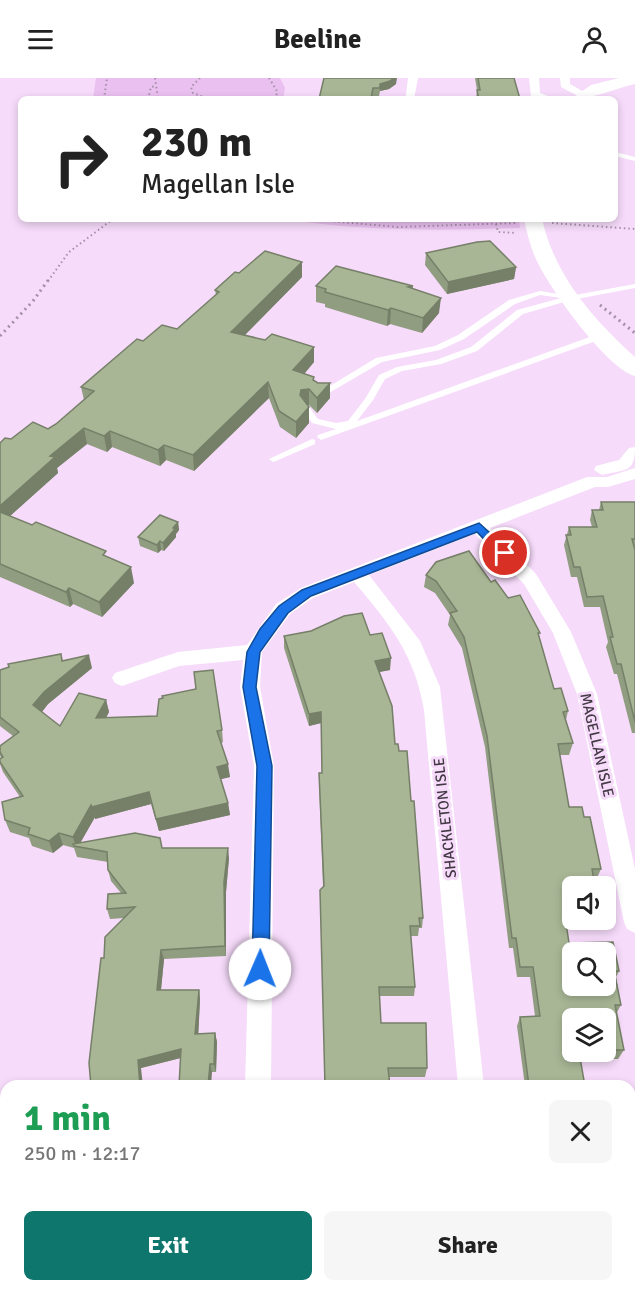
<!DOCTYPE html>
<meta charset="utf-8">
<style>
:root{--surface:#fff;--page:#f6f6f6;--text:#222;--muted:#767676;--accent:#0f766e}
body{margin:0;font-family:Signika,sans-serif;background:var(--page);color:var(--text);height:100vh;display:flex;flex-direction:column;font-size:22px;white-space:nowrap}
*{box-sizing:border-box;margin:0}
p{font-size:20px;color:var(--muted)}
.icon{flex:none;width:33px;height:33px;fill:none;stroke:currentColor;stroke-width:2;stroke-linecap:round;stroke-linejoin:round}
.map{position:relative;flex:1;overflow:hidden}
.panel{position:absolute;left:0px;top:1002px;width:636px;height:212px;display:flex;flex-direction:column;background:var(--surface);border-radius:18px 18px 0 0;box-shadow:0 3px 9px #0003}
.panel>*{flex:none}
.hud{position:absolute;left:18px;top:18px;width:600px;height:126px;border-radius:9px;box-shadow:0 3px 9px #0003;background:#fff;color:var(--text);overflow:hidden}
.tools{position:absolute;left:562px;top:798px;display:grid;gap:12px}
.tools a{display:grid;place-items:center;width:54px;height:54px;border-radius:9px;background:var(--surface);box-shadow:0 3px 9px #0003;font-size:30px}
.pin{position:absolute;display:grid;place-items:center;width:51px;height:51px;color:#fff;margin:-26px;border:3px solid #fff;border-radius:50%;box-shadow:0 2px 6px #0007}
.me{position:absolute;width:66px;margin:-33px;rotate:1deg;stroke-linejoin:round;filter:drop-shadow(0 0 4px #0008)}
.turn{display:flex;align-items:center;gap:21px;height:126px;padding:0 24px;font-size:27px}
.turn .icon{width:78px;height:78px;stroke-width:2.5}
.turn b{display:block;font-size:42px;line-height:51px}
.round{display:grid;place-items:center;flex:none;width:63px;height:63px;border-radius:9px;background:var(--page)}
.head{display:flex;align-items:center;justify-content:space-between;height:102px;padding:0 24px}
h1{font-size:36px;font-weight:700;line-height:45px;color:#1e9e55}
.action{display:flex;gap:12px;margin-top:auto;padding:12px 24px}
.action a{flex:1;height:69px;border-radius:9px;background:var(--accent);color:#fff;font-size:24px;font-weight:700;line-height:69px;text-align:center}
.action a+a{background:var(--page);color:var(--text)}
header{display:flex;justify-content:space-between;align-items:center;height:78px;padding:0 24px;background:var(--surface);font-size:27px;font-weight:700}
.map>svg:first-child{display:block}
.green{fill:#eac0f0}
.lines{fill:none;stroke-linecap:round;stroke-linejoin:round}
.path-far1{stroke:#a491a7;stroke-width:2;stroke-dasharray:1.5 3;stroke-linecap:butt}
.path{stroke:#a491a7;stroke-width:3;stroke-dasharray:2 4;stroke-linecap:butt}
.lane{fill:#fff;fill-rule:evenodd}
.street{fill:#fff;fill-rule:evenodd}
.secondary{fill:#fff;fill-rule:evenodd}
.wall{fill:#909d80;fill-rule:evenodd}
.shaded-wall{fill:#767f68}
.building{fill:#a8b695;stroke:#767f68;stroke-width:1.5;fill-rule:evenodd}
.route{fill:#1a73e8;stroke:#114b97;stroke-width:1.5}
.labels{text-anchor:middle;dominant-baseline:central;stroke-width:6;stroke-linejoin:round;paint-order:stroke}
.street-label{font-size:15px;fill:#433944;stroke:#f6dbfa}
</style>
<header><svg class="icon" aria-label="menu" viewBox="0 0 24 24"><path d="M4 6h16M4 12h16M4 18h16"/></svg>Beeline<svg class="icon" aria-label="person" viewBox="0 0 24 24"><circle cx="12" cy="8" r="4"/><path d="M4 21q1-7 8-7t8 7"/></svg></header>
<div class="map">
<svg width="635" height="1213" viewBox="0 0 635 1213">
<rect width="100%" height="100%" fill="#f6dbfa"/>
<g class="green">
<polygon points="96,0 280,0 285,10 283,21 93,21"/>
<path d="M283 141H519L520 150C439 153 362 153 283 141Z"/>
</g>
<g class="lines">
<g class="path-far1">
<polyline points="155,0 158,21"/>
<polyline points="200,0 191,9 193,15 209,21"/>
<polyline points="269,0 277,13 276,21"/>
<polyline points="104,21 107,0"/>
<polyline points="148,21 151,9 156,8"/>
<polyline points="307,141 398,149 517,145"/>
<polyline points="552,145 635,151"/>
<polyline points="496,146 498,154 516,155"/>
<polyline points="48,203 69,174 113,141"/>
</g>
<g class="path">
<polyline points="600,227 635,255"/>
<polyline points="0,258 33,223 49,201"/>
</g>
<g class="lane">
<polygon points="615,74 635,79 635,83 615,78"/>
<polygon points="635,206 635,210 571,222 523,236 477,273 441,286 402,293 385,301 373,322 357,343 598,256 604,256 604,260 321,362 317,359 318,357 336,351 312,345 302,331 303,329 309,329 318,341 336,345 348,343 365,321 379,297 397,289 436,282 471,269 517,232 561,220 540,217 515,226 464,261 440,272 382,284 322,319 319,319 315,317 376,280 435,268 458,257 509,222 540,213 570,218"/>
<polygon points="312,361 315,362 315,366 276,383 273,384 269,381"/>
</g>
<g class="street">
<polygon points="408,0 418,0 414,21 403,21 406,17"/>
<polygon points="529,0 539,0 540,15 555,21 531,19"/>
<polygon points="560,0 570,0 570,6 589,17 580,19 561,9"/>
<path d="M635 369C635 396 625 391 602 397L594 392 596 388 619 382 629 370Z"/>
<path d="M635 390V401L608 409H595L490 450 536 496 571 554 597 616 635 791V855L627 851 624 844 577 616 553 555 524 506 475 456 369 497 420 563 440 609 484 1008H458L424 632C415 577 389 545 354 504L313 520 290 536 262 574 260 609 274 688 271 1008H245L254 688 240 609 243 582 179 588 122 608 115 605 112 600 115 595 178 574 247 567 276 526 301 510 587 399H607Z"/>
<polygon points="239,1208 267,1208 266,1213 238,1213"/>
<polygon points="476,1208 504,1208 505,1213 477,1213"/>
</g>
<g class="secondary">
<path d="M619 0H635V6C613 11 593 21 571 21L591 7Z"/>
<path d="M524 141H542C555 198 593 241 635 279V298C607 291 548 209 536 181 530 168 527 155 524 141Z"/>
</g>
</g>
<g class="wall">
<polygon points="324,0 396,6 389,11 380,13 379,18 372,18"/>
<polygon points="475,0 514,0 520,21 476,21 477,12"/>
<polygon points="426,175 516,189 514,201 447,216 425,187"/>
<polygon points="239,195 302,199 244,258 314,284 304,296 314,299 314,303 318,305 330,305 330,320 317,335 309,327 307,327 309,329 309,345 296,360 280,349 269,320 194,393 166,382 160,388 112,369 107,374 87,366 57,390 58,395 10,438 107,479 134,505 102,539 73,526 70,529 0,499 0,365 48,351 56,346 84,322 81,309 143,263 177,251 216,217 215,212"/>
<polygon points="316,208 413,208 413,211 439,235 422,255 390,246 387,248 325,229 325,226 316,224"/>
<polygon points="601,424 635,424 635,655 632,655 617,596 614,596 606,569 608,564 600,529 584,529 577,499 571,499 564,467 569,449 592,449 590,442 592,432 599,432"/>
<polygon points="178,444 179,452 176,456 176,459 164,473 161,472 158,475 140,468 138,459"/>
<path d="M426 497 491 504 539 560 554 611 568 633 566 642 573 665 569 677H560L569 729 584 739 601 791 596 802H594L573 808V841H565L569 865 619 893 616 899 621 927 616 936 624 972 618 981H580L585 1008H525L517 948 520 939 535 938 530 899H517L513 870H509L485 669 462 570 448 547 450 537 435 515 424 509ZM606 940V974H573Z"/>
<polygon points="311,553 370,557 390,592 379,594 395,666 399,673 411,723 423,840 422,850 419,850 418,858 411,858 415,909 414,918 379,918 381,945 427,990 425,999 389,999 323,808 319,706 319,695 322,695 321,645 309,648 284,570 284,558"/>
<polygon points="61,576 63,583 92,590 48,626 42,634 60,648 106,622 109,634 106,640 222,652 223,664 221,665 230,699 220,701 228,725 230,737 159,753 151,726 95,741 95,739 80,765 163,770 229,780 226,814 226,878 164,881 161,912 199,912 200,921 198,956 215,955 217,964 216,994 212,994 179,1008 181,980 141,990 104,880 124,840 110,841 107,831 121,815 111,803 108,792 108,784 77,779 74,770 63,767 53,775 32,768 29,760 10,754 5,742 20,719 3,694 0,686 0,681 1,680 0,677 0,668 13,658 0,648 0,592 9,589"/>
<polygon points="630,1060 635,1061 635,1167 630,1167"/>
<polygon points="417,1208 452,1208 449,1213 418,1213"/>
<polygon points="550,1208 624,1208 618,1212 599,1212 599,1213 550,1213"/>
</g>
<g class="shaded-wall">
<polygon points="394,0 397,0 396,6 389,11 380,13 380,6"/>
<polygon points="302,184 302,199 232,270 231,254"/>
<polygon points="516,189 514,201 447,216 448,204"/>
<polygon points="441,220 439,235 422,255 423,240"/>
<polygon points="391,230 390,246 387,248 388,232"/>
<polygon points="314,269 314,284 294,308 293,292"/>
<polygon points="268,304 269,320 194,393 193,377"/>
<polygon points="330,305 330,320 317,335 317,320"/>
<polygon points="309,311 309,327 301,328 300,317 301,312"/>
<polygon points="309,329 309,345 296,360 296,344"/>
<polygon points="84,350 87,366 57,390 58,395 0,447 0,428 50,378"/>
<polygon points="110,353 112,369 107,374 104,358"/>
<polygon points="164,367 166,382 160,388 158,372"/>
<polygon points="178,444 179,452 176,456 176,459 164,473 163,465 173,450"/>
<polygon points="160,463 161,472 158,475 157,467"/>
<polygon points="131,489 134,505 102,539 99,524"/>
<polygon points="69,510 73,526 70,529 66,514"/>
<polygon points="89,577 92,590 48,626 37,640 33,627 44,614"/>
<polygon points="391,580 390,592 374,595 375,583"/>
<polygon points="106,622 109,634 99,652 96,640"/>
<polygon points="321,634 321,645 309,648 309,636"/>
<polygon points="228,686 230,699 218,702 217,689"/>
<polygon points="149,714 151,726 95,741 95,739 78,769 76,769 73,759 91,727"/>
<polygon points="228,725 230,737 159,753 156,741"/>
<polygon points="59,755 63,767 53,775 49,763"/>
<polygon points="228,770 229,780 226,814 226,878 225,868 224,804"/>
<polygon points="161,872 164,881 160,921 157,912"/>
<polygon points="199,912 200,921 198,964 195,956"/>
<polygon points="215,955 217,964 216,994 214,986"/>
<polygon points="181,971 184,979 141,990 143,1008 140,1008 138,982"/>
<polygon points="210,986 212,994 211,1008 208,1008"/>
<polygon points="192,1208 197,1208 194,1213 189,1213"/>
</g>
<g class="building">
<polygon points="324,0 394,0 390,3 380,6 380,10 373,10 371,21 319,21"/>
<polygon points="478,0 514,0 520,21 479,21 477,12 480,12"/>
<polygon points="490,163 516,189 448,204 426,175 477,164"/>
<polygon points="265,173 302,184 231,254 265,262 272,256 314,269 293,292 314,299 313,302 318,305 330,305 317,320 309,311 301,312 300,317 309,329 296,344 279,333 268,304 193,377 164,367 158,372 110,353 104,358 84,350 50,378 55,379 0,428 0,365 5,360 11,361 33,344 48,351 56,346 94,313 81,309 137,261 143,263 162,247 177,251 219,214 215,212 235,194 239,195"/>
<polygon points="336,188 413,208 408,209 441,220 423,240 391,230 388,232 325,214 326,211 316,208"/>
<polygon points="601,424 635,424 635,461 632,461 635,472 635,644 621,586 617,586 610,559 613,559 603,518 587,519 580,489 574,489 566,457 571,457 569,449 597,449 592,432 603,432"/>
<polygon points="0,434 32,447 36,444 106,473 103,477 131,489 99,524 69,510 66,514 0,486"/>
<polygon points="160,437 178,444 173,450 175,451 163,465 160,463 157,467 138,459"/>
<path d="M469 473 491 504 495 502 508 520 520 517 540 555H538L554 611 561 610 568 633 563 634 573 665 558 666 569 729H582L584 739H590L601 791H592L595 808H573V831H564L569 865 613 864 619 893H614L621 927H615L624 972H606V940H573V974H579L585 1008H529L520 939 540 938 533 889H520L516 860H512L487 658 464 559 450 535 457 533 436 503 426 497 436 484ZM573 874H606V908H573Z"/>
<polygon points="362,535 370,557 382,555 391,580 375,583 392,628 395,666 398,666 399,673 407,673 411,723 414,723 423,840 419,840 420,848 410,848 415,909 379,909 381,945 426,945 427,990 388,990 390,1008 325,1008 320,812 324,808 319,695 322,695 321,634 309,636 284,558 311,553 344,538"/>
<polygon points="61,576 62,583 89,577 44,614 33,627 60,648 79,615 106,622 96,640 157,638 159,621 163,620 162,618 196,611 194,594 213,592 222,652 217,653 228,686 217,689 228,725 156,741 149,714 92,729 91,727 73,759 59,755 49,763 28,756 30,750 5,742 2,724 23,718 0,684 0,681 3,679 0,674 0,668 19,654 0,639 0,592 9,589 8,586"/>
<polygon points="135,755 160,760 162,770 228,770 224,804 225,868 161,872 157,912 199,912 195,956 215,955 214,986 210,986 208,1008 171,1008 179,1008 181,971 138,982 140,1008 91,1008 89,985 101,880 104,880 105,859 135,829 107,831 108,816 126,815 108,792 107,774 74,768 73,766"/>
<rect x="630" y="1060" width="5" height="101"/>
<polygon points="61,1208 192,1208 189,1213 63,1213"/>
<rect x="327" y="1208" width="62" height="5"/>
<polygon points="555,1208 597,1208 599,1213 564,1213 564,1208"/>
</g>
<polygon class="route" points="479,445 509,472 509,478 500,478 477,454 311,518 288,535 260,574 256,609 272,688 269,891 266,897 260,899 255,897 252,891 257,688 243,609 247,574 260,551 279,528 302,512"/>
<g class="labels">
<g class="street-label">
<text transform="translate(597 667) rotate(77)">MAGELLAN ISLE</text>
<text transform="translate(445 740) rotate(-96)">SHACKLETON ISLE</text>
</g>
</g>
</svg>
<div class="tools">
<a><svg class="icon" aria-label="sound" viewBox="0 0 24 24"><path d="M4 9h4l5-4v14l-5-4H4zM17 9q2 3 0 6"/></svg></a>
<a><svg class="icon" aria-label="search" viewBox="0 0 24 24"><circle cx="10" cy="10" r="6"/><path d="M15 15l6 6"/></svg></a>
<a><svg class="icon" aria-label="layers" viewBox="0 0 24 24"><path d="M12 4l9 5-9 5-9-5zM3 14l9 5 9-5"/></svg></a>
</div>
<div class="pin" style="left:505px;top:475px;background:#d93025"><svg class="icon" aria-label="arrive" viewBox="0 0 24 24"><path d="M6 21V4h12l-3 4 3 4H6"/></svg></div>
<svg class="me" style="left:260px;top:891px" viewBox="-20 -20 40 40"><circle r="19" fill="#fff"/><path d="M0-13L10 11 0 6-10 11z" fill="#1a73e8"/></svg>
<div class="hud">
<div class="turn"><svg class="icon" aria-label="right" viewBox="0 0 24 24"><path d="M7 20v-9h11M14 6l5 5-5 5"/></svg><div><b>230 m</b>Magellan Isle</div></div>
</div>
<section class="panel">
<div class="head"><div><h1>1 min</h1><p>250 m · 12:17</p></div><a class="round"><svg class="icon" aria-label="close" viewBox="0 0 24 24"><path d="M6 6l12 12M18 6L6 18"/></svg></a></div>
<div class="action"><a>Exit</a><a>Share</a></div>
</section>
</div>
